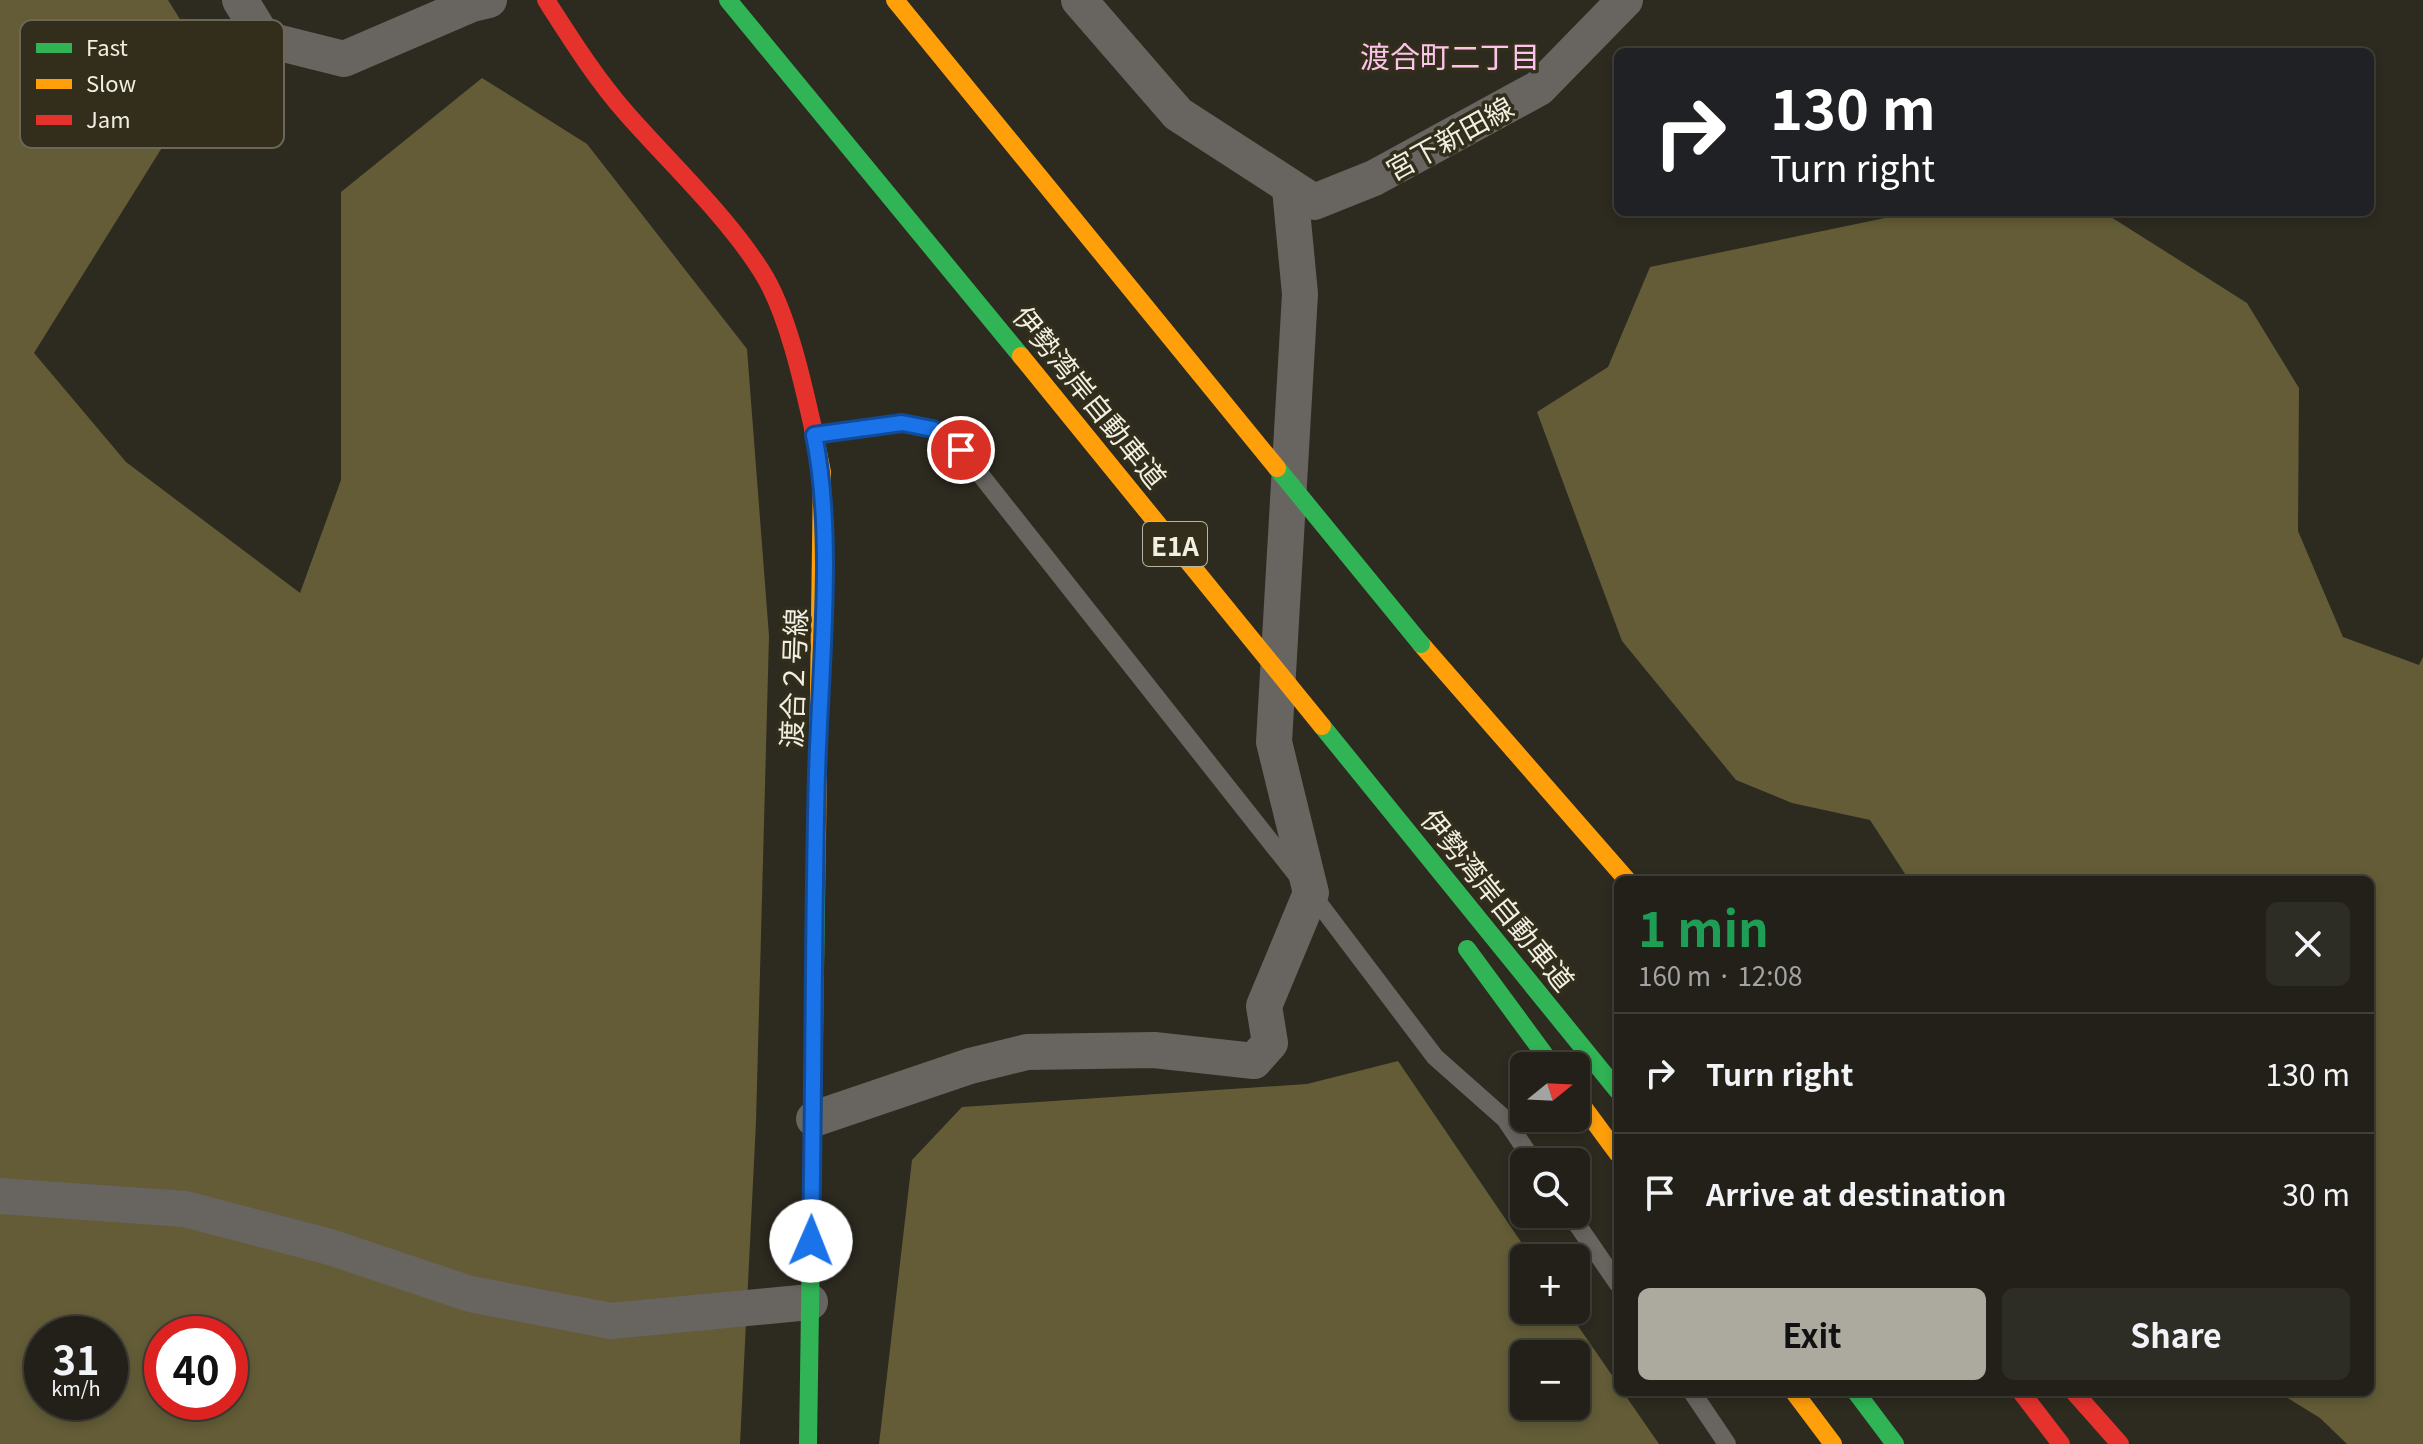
<!DOCTYPE html>
<meta charset="utf-8">
<style>
:root{--surface:#222018;--page:#2e2d25;--text:#f1f3f6;--muted:#a2a3a2;--line:#3f3e37;--accent:#aca99e}
body{margin:0;font-family:Georgia,"Noto Sans JP",serif;background:var(--page);color:var(--text);height:100vh;display:flex;flex-direction:column;font-size:30px;white-space:nowrap}
*{box-sizing:border-box;margin:0}
p{font-size:26px;color:var(--muted)}
.icon{flex:none;width:44px;height:44px;fill:none;stroke:currentColor;stroke-width:2;stroke-linecap:round;stroke-linejoin:round}
.map{position:relative;flex:1;overflow:hidden}
.details{position:absolute;left:1614px;top:876px;width:760px;height:520px;display:flex;flex-direction:column;background:var(--surface);border-radius:12px;box-shadow:0 4px 12px #0003,0 0 0 2px var(--line)}
.details>*{flex:none}
.guide{position:absolute;left:1614px;top:48px;width:760px;height:168px;border-radius:12px;box-shadow:0 4px 12px #0003,0 0 0 2px var(--line);background:#202124;color:#fff;overflow:hidden}
.needle{width:52px;rotate:72deg}
.controls{position:absolute;left:1510px;top:1052px;display:grid;gap:16px}
.controls a{display:grid;place-items:center;width:80px;height:80px;border-radius:12px;background:var(--surface);box-shadow:0 4px 12px #0003,0 0 0 2px var(--line);font-size:40px}
.speed{position:absolute;left:24px;top:1316px;display:flex;gap:16px;font-size:40px;font-weight:700;text-align:center}
.speed>*{display:grid;place-content:center;width:104px;height:104px;border-radius:50%;background:var(--surface);box-shadow:0 4px 12px #0003,0 0 0 2px var(--line);line-height:1}
.speed small{font-size:20px;font-weight:400}
.speed .limit{border:12px solid #d22;background:#fff;color:#111}
.pin{position:absolute;display:grid;place-items:center;width:68px;height:68px;color:#fff;margin:-34px;border:4px solid #fff;border-radius:50%;box-shadow:0 2px 8px #0007}
.me{position:absolute;width:88px;margin:-44px;rotate:1deg;stroke-linejoin:round;filter:drop-shadow(0 0 6px #0008)}
.turn{display:flex;align-items:center;gap:28px;height:168px;padding:0 24px;font-size:36px}
.turn .icon{width:104px;height:104px;stroke-width:2.5}
.turn b{display:block;font-size:56px;line-height:68px}
.round{display:grid;place-items:center;flex:none;width:84px;height:84px;border-radius:12px;background:var(--page)}
.headline{display:flex;align-items:center;justify-content:space-between;height:136px;padding:0 24px}
h1{font-size:48px;font-weight:700;line-height:60px;color:#1e9e55}
.action{display:flex;gap:16px;margin-top:auto;padding:16px 24px}
.action a{flex:1;height:92px;border-radius:12px;background:var(--accent);color:#111;font-size:32px;font-weight:700;line-height:92px;text-align:center}
.action a+a{background:var(--page);color:var(--text)}
ul{padding:0;list-style:none}
li{display:flex;align-items:center;gap:24px;height:120px;padding:0 24px;border-top:2px solid var(--line)}
li div{flex:1}
li b{display:block;font-size:30px}
li em{font-style:normal}
.map>svg:first-child{display:block}
.forest{fill:#635c37;fill-rule:evenodd}
.lines{fill:none;stroke-linecap:round;stroke-linejoin:round}
.lane{stroke:#686561;stroke-width:18}
.street{stroke:#686561;stroke-width:36}
.fast{stroke:#30b455;stroke-width:18}
.slow{stroke:#ff9f0a;stroke-width:18}
.jam{stroke:#e5322d;stroke-width:18}
.fast-bridge{stroke:#30b455;stroke-width:18}
.slow-bridge{stroke:#ff9f0a;stroke-width:18}
.route-casing{stroke:#114b97;stroke-width:20}
.route{stroke:#1a73e8;stroke-width:14}
.labels{text-anchor:middle;dominant-baseline:central;stroke-width:7;stroke-linejoin:round;paint-order:stroke}
.shield{fill:#322e1b;stroke:#b8b4a6;stroke-width:2}
.shield-label{font-size:26px;font-weight:bold;fill:#f1eee2}
.street-label{font-size:28px;fill:#f1eee2;stroke:#322e1b}
.neighbourhood-label{font-size:30px;fill:#fcc4ea;stroke:#322e1b}
.key{fill:#322e1b;stroke:#6b6857;stroke-width:2}
.key-label{font-size:22px;fill:#f1eee2}
</style>
<div class="map">
<svg width="2423" height="1444" viewBox="0 0 2423 1444">
<rect width="100%" height="100%" fill="#2d2a20"/>
<g class="forest">
<path d="M0 0H168L211 69 34 353 126 462 300 593 341 480V192L482 78 587 144 747 349 769 636 756 1122 740 1444H0ZM42 1334H110V1402H42ZM162 1334H230V1402H162Z"/>
<polygon points="2049,212 2103,212 2247,303 2299,388 2298,531 2343,637 2419,665 2423,657 2423,1444 2347,1444 2320,1418 2278,1392 2370,1392 2370,880 1909,880 1870,820 1792,803 1736,780 1622,641 1537,412 1608,367 1650,267 1885,218"/>
<path d="M1398 1061 1532 1258H1524V1310H1567L1618 1384V1392H1623L1659 1444H879L912 1160 962 1107 1307 1084ZM1524 1354H1576V1406H1524Z"/>
</g>
<g class="lines">
<g class="lane">
<polyline points="814,435 902,423 933,429 961,450 1311,893 1435,1057 1505,1119 1534,1162"/>
<polyline points="1570,1214 1618,1284"/>
<polyline points="1692,1392 1727,1444"/>
</g>
<g class="street">
<polyline points="240,0 264,39 344,59 472,4 489,0"/>
<polyline points="1079,0 1178,114 1314,202 1374,178 1539,88 1625,0"/>
<polyline points="814,1119 970,1066 1027,1052 1154,1050 1254,1061 1270,1043 1264,1006 1311,893 1274,742 1300,294 1290,189"/>
<polyline points="0,1196 185,1209 330,1247 470,1294 611,1321 810,1302"/>
</g>
<g class="fast">
<polyline points="1856,1392 1895,1444"/>
<polyline points="808,1444 817,837"/>
</g>
<g class="slow">
<polyline points="813,428 822,472 817,837"/>
<polyline points="1421,644 1627,880"/>
<polyline points="1576,1097 1618,1154"/>
<polyline points="1794,1392 1833,1444"/>
</g>
<g class="jam">
<path d="M546 0C571 39 596 79 627 114 671 164 727 216 762 272 787 311 803 383 813 428"/>
<polyline points="2021,1392 2061,1444"/>
<polyline points="2074,1392 2120,1444"/>
</g>
<g class="fast-bridge">
<polyline points="728,0 1021,356"/>
<polyline points="1277,468 1421,644"/>
<polyline points="1322,726 1618,1091"/>
<polyline points="1467,949 1553,1066"/>
</g>
<g class="slow-bridge">
<polyline points="895,0 1277,468"/>
<polyline points="1021,356 1322,726"/>
</g>
</g>
<g class="lines">
<g class="route-casing">
<path id="route" d="M811 1241C814 1085 813 930 817 774 820 670 835 536 814 435L902 423 933 429 961 450"/>
</g>
<use href="#route" class="route"/>
</g>
<g class="labels">
<rect class="shield" x="1143" y="522" width="64" height="44" rx="6"/>
<g class="shield-label">
<text x="1175" y="544">E1A</text>
</g>
<g class="street-label">
<text transform="translate(1449 137) rotate(-29)">宮下新田線</text>
<text transform="translate(1091 396) rotate(51)">伊勢湾岸自動車道</text>
<text transform="translate(792 678) rotate(-88)">渡合２号線</text>
<text transform="translate(1499 899) rotate(51)">伊勢湾岸自動車道</text>
</g>
<g class="neighbourhood-label">
<text x="1450" y="55">渡合町二丁目</text>
</g>
</g>
<rect x="20" y="20" width="264" height="128" rx="12" class="key"/>
<rect x="36" y="43" width="36" height="10" fill="#30b455"/>
<rect x="36" y="79" width="36" height="10" fill="#ff9f0a"/>
<rect x="36" y="115" width="36" height="10" fill="#e5322d"/>
<g class="key-label">
<text x="86" y="56">Fast</text>
<text x="86" y="92">Slow</text>
<text x="86" y="128">Jam</text>
</g>
</svg>
<div class="controls">
<a><svg class="needle" viewBox="-14 -14 28 28"><path d="M0-13l5 13h-10z" fill="#e53935"/><path d="M0 13l5-13h-10z" fill="#a2a3a2"/></svg></a>
<a><svg class="icon" aria-label="search" viewBox="0 0 24 24"><circle cx="10" cy="10" r="6"/><path d="M15 15l6 6"/></svg></a>
<a>+</a>
<a>−</a>
</div>
<div class="speed"><div>31<small>km/h</small></div><div class="limit">40</div></div>
<div class="pin" style="left:961px;top:450px;background:#d93025"><svg class="icon" aria-label="arrive" viewBox="0 0 24 24"><path d="M6 21V4h12l-3 4 3 4H6"/></svg></div>
<svg class="me" style="left:811px;top:1241px" viewBox="-20 -20 40 40"><circle r="19" fill="#fff"/><path d="M0-13L10 11 0 6-10 11z" fill="#1a73e8"/></svg>
<div class="guide">
<div class="turn"><svg class="icon" aria-label="right" viewBox="0 0 24 24"><path d="M7 20v-9h11M14 6l5 5-5 5"/></svg><div><b>130 m</b>Turn right</div></div>
</div>
<section class="details">
<div class="headline"><div><h1>1 min</h1><p>160 m · 12:08</p></div><a class="round"><svg class="icon" aria-label="close" viewBox="0 0 24 24"><path d="M6 6l12 12M18 6L6 18"/></svg></a></div>
<ul>
<li><svg class="icon" aria-label="right" viewBox="0 0 24 24"><path d="M7 20v-9h11M14 6l5 5-5 5"/></svg><div><b>Turn right</b></div><em>130 m</em></li>
<li><svg class="icon" aria-label="arrive" viewBox="0 0 24 24"><path d="M6 21V4h12l-3 4 3 4H6"/></svg><div><b>Arrive at destination</b></div><em>30 m</em></li>
</ul>
<div class="action"><a>Exit</a><a>Share</a></div>
</section>
</div>
